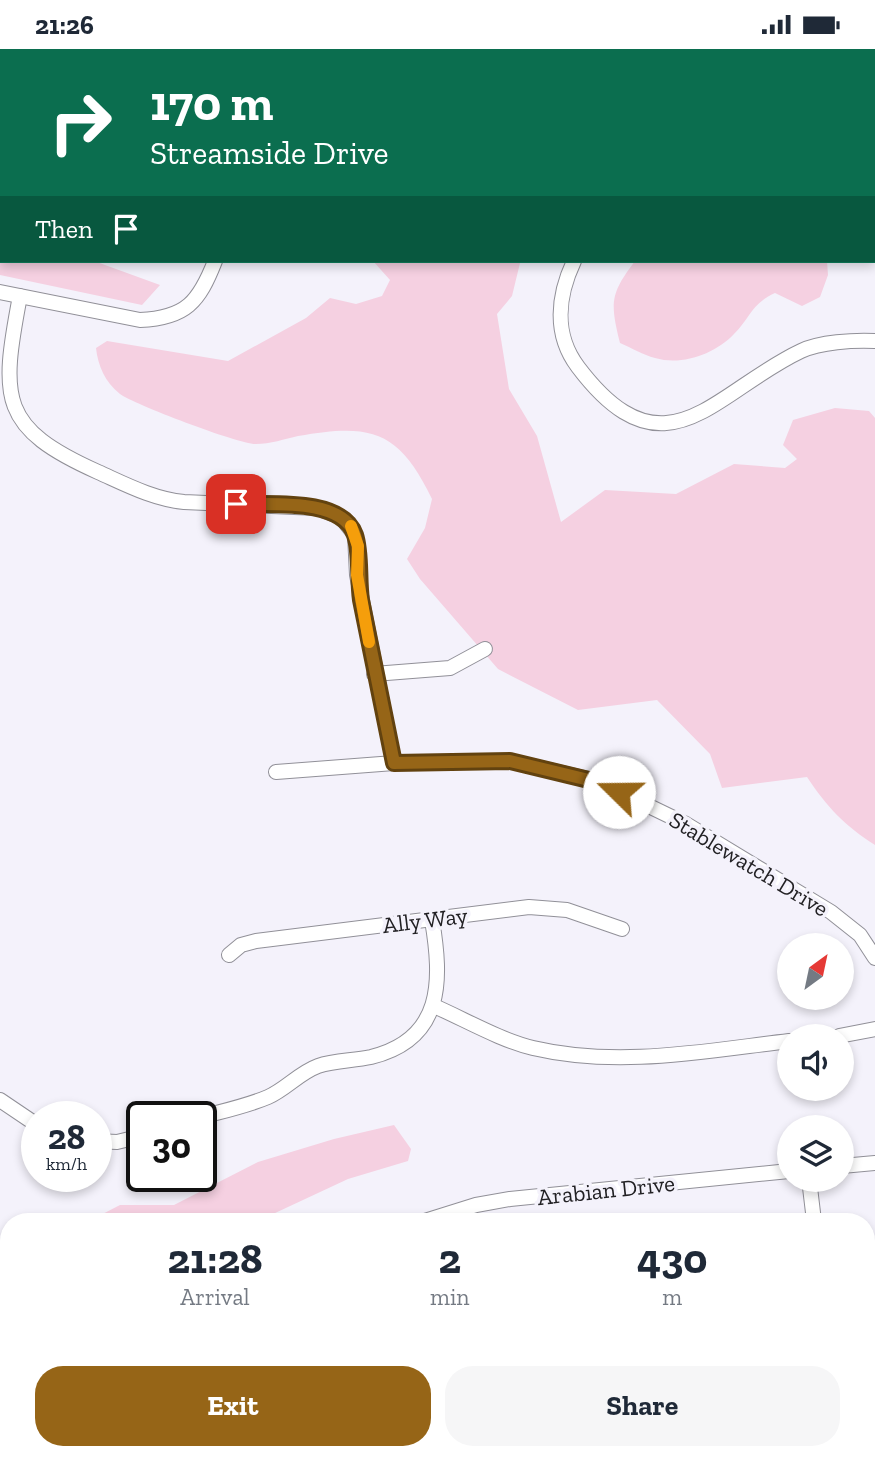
<!DOCTYPE html>
<style>
:root{--surface:#fff;--page:#f6f6f7;--text:#1f2937;--muted:#747a83;--accent:#966517}
body{margin:0;font-family:"Zilla Slab",serif;background:var(--page);color:var(--text);height:100vh;display:flex;flex-direction:column;font-size:26px;white-space:nowrap}
*{box-sizing:border-box;margin:0}
p{font-size:23px;color:var(--muted)}
.icon{flex:none;width:38px;height:38px;fill:none;stroke:currentColor;stroke-width:2;stroke-linecap:round;stroke-linejoin:round}
.map{position:relative;flex:1;overflow:hidden}
.sheet{position:absolute;left:0px;top:1164px;width:875px;height:247px;display:flex;flex-direction:column;background:var(--surface);border-radius:28px 28px 0 0;box-shadow:0 4px 10px #0003}
.sheet>*{flex:none}
.guide{position:absolute;left:0px;top:0px;width:875px;height:214px;box-shadow:0 4px 10px #0003;background:#0b6e4f;color:#fff;overflow:hidden}
.needle{width:46px;rotate:33deg}
.tools{position:absolute;left:777px;top:884px;display:grid;gap:14px}
.tools a{display:grid;place-items:center;width:77px;height:77px;border-radius:50%;background:var(--surface);box-shadow:0 4px 10px #0003;font-size:35px}
.speed{position:absolute;left:21px;top:1052px;display:flex;gap:14px;font-size:35px;font-weight:700;text-align:center}
.speed>*{display:grid;place-content:center;width:91px;height:91px;border-radius:50%;background:var(--surface);box-shadow:0 4px 10px #0003;line-height:1}
.speed small{font-size:18px;font-weight:400}
.speed .limit{border:4px solid #111;border-radius:10px;background:#fff;color:#111}
.pin{position:absolute;display:grid;place-items:center;width:60px;height:60px;color:#fff;margin:-30px;border-radius:14px;box-shadow:0 4px 10px #0006}
.me{position:absolute;width:77px;margin:-38px;rotate:292deg;stroke-linejoin:round;filter:drop-shadow(0 0 5px #0008)}
.turn{display:flex;align-items:center;gap:24px;height:147px;padding:0 35px;font-size:32px}
.turn .icon{width:91px;height:91px;stroke-width:2.5}
.turn b{display:block;font-size:49px;line-height:60px}
.then{display:flex;align-items:center;height:66px;padding:0 35px;background:#0003;gap:14px;font-size:26px}
.eta{display:flex;justify-content:space-evenly;align-items:center;height:119px;text-align:center}
.eta b{font-size:42px;font-weight:700;line-height:49px}
.primary-button{display:flex;gap:14px;margin-top:auto;padding:14px 35px}
.primary-button a{flex:1;height:80px;border-radius:28px;background:var(--accent);color:#fff;font-size:28px;font-weight:700;line-height:80px;text-align:center}
.primary-button a+a{background:var(--page);color:var(--text)}
.status{display:flex;justify-content:space-between;align-items:center;height:49px;padding:0 35px;background:var(--surface);direction:ltr}
.status svg{height:19px;fill:currentColor}
.map>svg:first-child{display:block}
.green{fill:#f5d0e1}
.lines{fill:none;stroke-linecap:round;stroke-linejoin:round}
.minor-casing{stroke:#919098;stroke-width:16}
.minor{stroke:#fff;stroke-width:14}
.route-casing{stroke:#62420f;stroke-width:18}
.route{stroke:#966517;stroke-width:12}
.slow{stroke:#f59e0b;stroke-width:12}
.labels{text-anchor:middle;dominant-baseline:central;stroke-width:7;stroke-linejoin:round;paint-order:stroke}
.street-label{font-size:23px;fill:#222124;stroke:#f4f2fb}
</style>
<div class="status"><b>21:26</b><svg viewBox="0 0 49 12"><path d="M0 12V9h3v3zM5 12V6h3v6zM10 12V3h3v9zM15 12V0h3v12zM26 1h20v11H26zM47 4h2v5h-2z"/></svg></div>
<div class="map">
<svg width="875" height="1410" viewBox="0 0 875 1410">
<rect width="100%" height="100%" fill="#f4f2fb"/>
<g class="green">
<polygon points="0,0 139,0 2,2 0,85"/>
<polygon points="0,124 2,212 94,212 160,236 142,256 0,226"/>
<path d="M373 212 520 214 512 247 497 265 509 340 537 387 561 473 605 441 676 445 734 415 785 419 797 410 783 396 793 371 835 359 869 362 875 369V796C846 778 826 757 807 728L722 739 710 705 657 651 578 661 498 620 420 530 407 510 425 479 432 450C399 381 371 374 298 387 285 390 270 395 256 395 241 396 133 355 120 345 105 333 98 317 96 299L107 292 228 312 306 269 330 249 356 255 382 247 390 231Z"/>
<path d="M635 212H827L828 226 820 248 802 257 775 244C751 255 751 268 734 285 715 305 682 317 655 309 643 306 632 299 620 294 610 254 610 245 635 212Z"/>
<polygon points="394,1076 411,1100 408,1112 348,1130 258,1172 89,1172 120,1156 174,1156 258,1113 334,1090"/>
<polygon points="145,1402 242,1402 244,1410 148,1410"/>
</g>
<g class="lines">
<g class="minor-casing">
<g id="minor">
<polyline points="700,0 703,2"/>
<polyline points="291,2 292,0"/>
<polyline points="873,38 875,37"/>
<path d="M574 212C558 246 553 285 578 318 665 433 714 343 801 302 820 293 853 291 875 292"/>
<path d="M0 243 140 271C186 269 199 253 215 212"/>
<path d="M20 247C0 351 0 379 98 423 125 435 153 450 184 453L317 459 341 468 355 486 357 526 394 714"/>
<polyline points="374,625 450,619 485,600"/>
<polyline points="276,723 394,714 510,712 597,732 686,775 831,863 860,886 875,909"/>
<polyline points="229,906 241,896 256,892 529,858 567,861 622,880"/>
<path d="M434 957C466 971 500 991 533 999 618 1019 704 1002 789 992"/>
<polyline points="839,987 875,980"/>
<polyline points="0,1051 37,1076"/>
<path d="M201 1068C223 1062 247 1057 268 1048 286 1040 299 1024 318 1017 335 1011 353 1012 371 1008 444 990 442 931 432 871"/>
<polyline points="96,1092 117,1093 142,1087"/>
<polyline points="842,1117 875,1114"/>
<polyline points="809,1130 814,1172"/>
<polyline points="425,1172 476,1156 510,1150 789,1122"/>
<polyline points="0,1281 9,1279"/>
<polyline points="65,1402 69,1410"/>
<polyline points="540,1402 612,1410"/>
<polyline points="320,1403 328,1402"/>
<polyline points="819,1410 819,1402"/>
</g>
</g>
<use href="#minor" class="minor"/>
</g>
<g class="lines">
<g class="route-casing">
<path id="route" d="M236 455C269 456 342 448 355 486 361 504 358 531 361 551L394 714 510 712 597 733 619 743"/>
</g>
<use href="#route" class="route"/>
<polyline class="slow" points="351,477 358,497 357,526 369,593"/>
</g>
<g class="labels">
<g class="street-label">
<text transform="translate(749 815) rotate(31)">Stablewatch Drive</text>
<text transform="translate(425 871) rotate(-7)">Ally Way</text>
<text transform="translate(606 1141) rotate(-6)">Arabian Drive</text>
</g>
</g>
</svg>
<div class="tools">
<a><svg class="needle" viewBox="-14 -14 28 28"><path d="M0-13l5 13h-10z" fill="#e53935"/><path d="M0 13l5-13h-10z" fill="#747a83"/></svg></a>
<a><svg class="icon" aria-label="sound" viewBox="0 0 24 24"><path d="M4 9h4l5-4v14l-5-4H4zM17 9q2 3 0 6"/></svg></a>
<a><svg class="icon" aria-label="layers" viewBox="0 0 24 24"><path d="M12 4l9 5-9 5-9-5zM3 14l9 5 9-5"/></svg></a>
</div>
<div class="speed"><div>28<small>km/h</small></div><div class="limit">30</div></div>
<div class="pin" style="left:236px;top:455px;background:#d93025"><svg class="icon" aria-label="arrive" viewBox="0 0 24 24"><path d="M6 21V4h12l-3 4 3 4H6"/></svg></div>
<svg class="me" style="left:619px;top:743px" viewBox="-20 -20 40 40"><circle r="19" fill="#fff"/><path d="M0-13L10 11 0 6-10 11z" fill="#966517"/></svg>
<div class="guide">
<div class="turn"><svg class="icon" aria-label="right" viewBox="0 0 24 24"><path d="M7 20v-9h11M14 6l5 5-5 5"/></svg><div><b>170 m</b>Streamside Drive</div></div>
<div class="then">Then<svg class="icon" aria-label="arrive" viewBox="0 0 24 24"><path d="M6 21V4h12l-3 4 3 4H6"/></svg></div>
</div>
<section class="sheet">
<div class="eta">
<div><b>21:28</b><p>Arrival</p></div>
<div><b>2</b><p>min</p></div>
<div><b>430</b><p>m</p></div>
</div>
<div class="primary-button"><a>Exit</a><a>Share</a></div>
</section>
</div>
